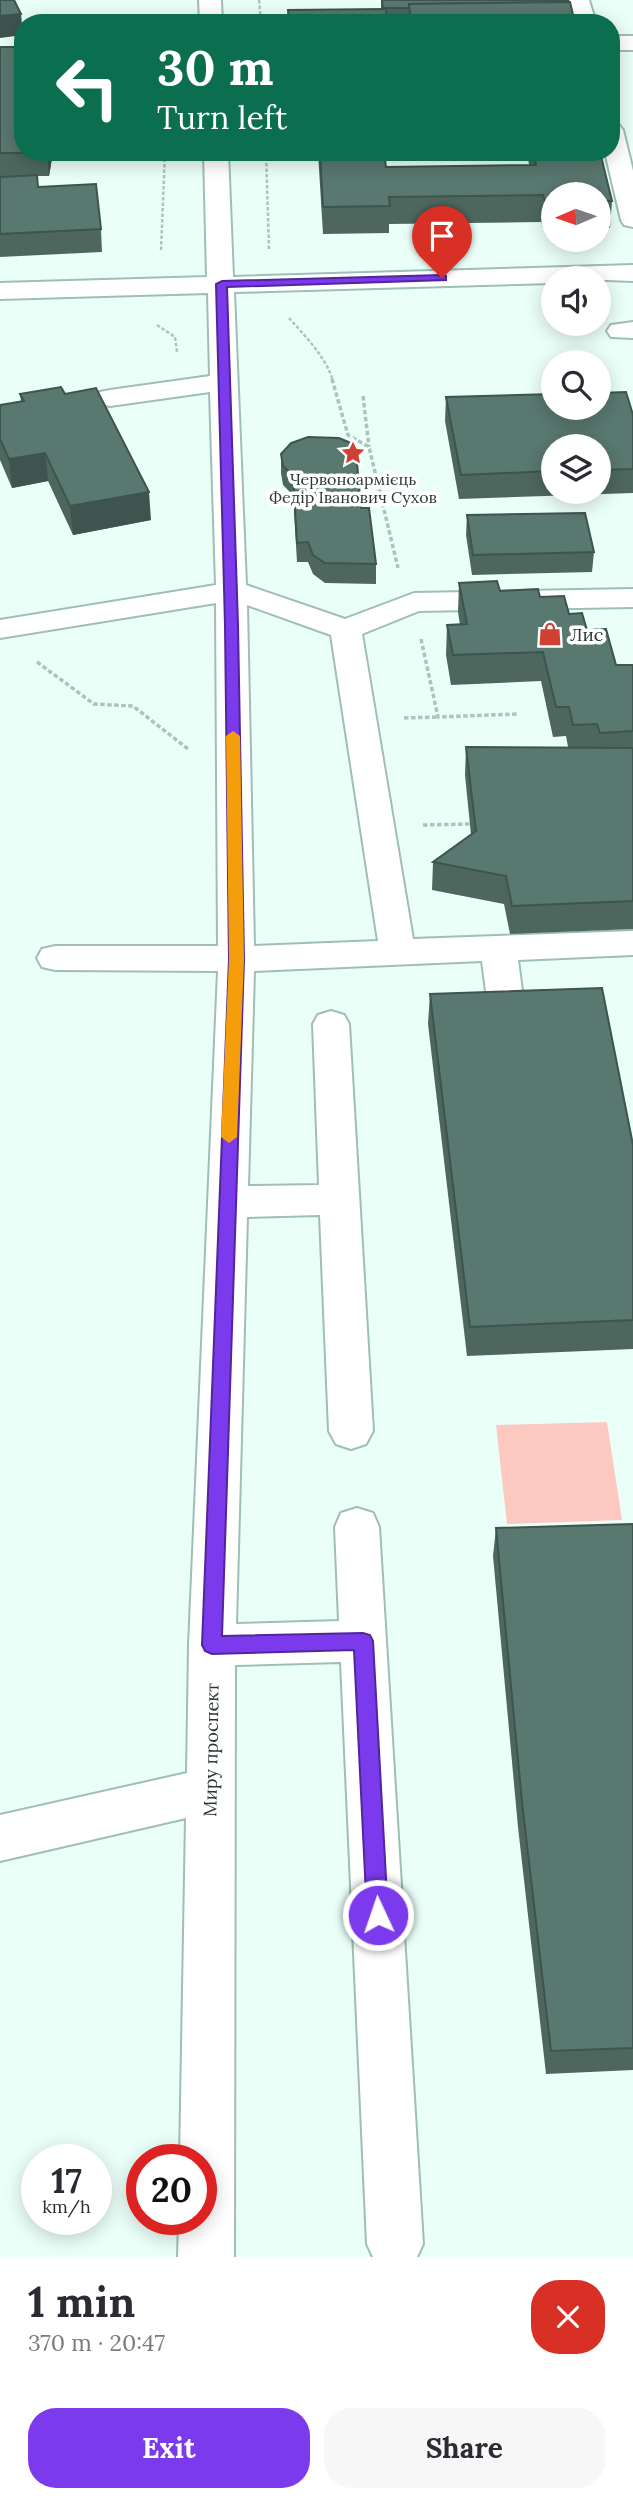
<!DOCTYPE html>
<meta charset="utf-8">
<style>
:root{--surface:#fff;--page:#f7f7f7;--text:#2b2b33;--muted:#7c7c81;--accent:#7c3aed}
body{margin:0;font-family:Lora,serif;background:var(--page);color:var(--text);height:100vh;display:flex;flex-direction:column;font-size:26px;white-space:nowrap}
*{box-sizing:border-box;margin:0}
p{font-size:23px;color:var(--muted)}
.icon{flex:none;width:38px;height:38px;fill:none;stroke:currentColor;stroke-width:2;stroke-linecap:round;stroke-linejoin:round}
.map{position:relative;height:2257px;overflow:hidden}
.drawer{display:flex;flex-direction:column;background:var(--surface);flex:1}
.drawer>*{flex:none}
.hud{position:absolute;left:14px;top:14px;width:606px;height:147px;border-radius:28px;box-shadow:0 4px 18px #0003;background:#0b6e4f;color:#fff;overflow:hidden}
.needle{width:46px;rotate:268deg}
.buttons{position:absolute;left:541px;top:182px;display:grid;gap:14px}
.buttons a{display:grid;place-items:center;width:70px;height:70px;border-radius:50%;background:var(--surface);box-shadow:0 4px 18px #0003;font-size:35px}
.speed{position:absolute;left:21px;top:2144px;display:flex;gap:14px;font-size:35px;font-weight:700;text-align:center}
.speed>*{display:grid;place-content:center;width:91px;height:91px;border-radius:50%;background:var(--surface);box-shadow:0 4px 18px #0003;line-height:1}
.speed small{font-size:18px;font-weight:400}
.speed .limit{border:10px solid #d22;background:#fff;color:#111}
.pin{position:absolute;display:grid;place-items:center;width:60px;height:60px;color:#fff;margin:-72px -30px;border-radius:50% 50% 50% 0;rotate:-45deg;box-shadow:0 0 7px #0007}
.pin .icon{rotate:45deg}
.me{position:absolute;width:77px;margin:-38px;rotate:357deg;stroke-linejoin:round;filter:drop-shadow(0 0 5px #0008)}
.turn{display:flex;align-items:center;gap:24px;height:147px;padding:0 28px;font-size:32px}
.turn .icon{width:91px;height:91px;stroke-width:2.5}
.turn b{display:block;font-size:49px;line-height:60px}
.round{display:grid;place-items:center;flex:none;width:74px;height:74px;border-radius:28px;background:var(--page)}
.summary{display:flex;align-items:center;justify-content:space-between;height:119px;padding:0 28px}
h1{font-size:42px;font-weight:700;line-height:52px}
.action{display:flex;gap:14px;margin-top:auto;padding:14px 28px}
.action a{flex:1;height:80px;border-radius:28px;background:var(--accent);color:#fff;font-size:28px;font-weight:700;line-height:80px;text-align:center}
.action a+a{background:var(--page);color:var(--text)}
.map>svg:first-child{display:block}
.green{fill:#fdc8bf}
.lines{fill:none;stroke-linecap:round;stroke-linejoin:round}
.minor-casing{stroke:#9ebfb6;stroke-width:4}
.path-far1{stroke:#b0c2bd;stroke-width:2.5;stroke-dasharray:3.5 2;stroke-linecap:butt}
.path{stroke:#b0c2bd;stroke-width:3.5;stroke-dasharray:4.5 2.5;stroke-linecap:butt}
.minor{fill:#fff;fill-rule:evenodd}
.wall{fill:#4d675f;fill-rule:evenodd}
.shaded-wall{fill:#3e544e}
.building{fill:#59786f;stroke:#3e544e;stroke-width:2}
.route{fill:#7c3aed;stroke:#51269a;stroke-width:2}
.slow{fill:#f59e0b}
.labels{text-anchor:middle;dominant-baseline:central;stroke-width:7;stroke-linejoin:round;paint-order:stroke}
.far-poi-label{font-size:16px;fill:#2b3835;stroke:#fff}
.poi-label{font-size:18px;fill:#2b3835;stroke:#fff;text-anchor:start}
.street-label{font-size:18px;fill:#2b3835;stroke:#fff}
</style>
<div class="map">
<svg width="633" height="2257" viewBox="0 0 633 2257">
<rect width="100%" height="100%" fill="#ebfff9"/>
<polygon class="green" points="607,1422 622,1520 507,1524 496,1425"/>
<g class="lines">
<g class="minor-casing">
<g id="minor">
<polygon points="199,0 221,0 222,23 200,23"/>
<polygon points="567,0 589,0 596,23 574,23"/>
<rect x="611" y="36" width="22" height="14"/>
<polygon points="611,123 619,125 623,130 633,171 633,227 624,225 621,220 605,152 611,152"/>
<path d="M204 152H228L233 277 633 265V281L553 278V283L234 292 246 585 345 619 414 593 633 589V607L419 611 362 634 413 939 633 931V955L518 960 526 1021 521 1030 508 1034 495 1030 490 1021 482 961 254 971 248 1186 319 1185 313 1024 318 1015 331 1011 344 1015 349 1024 373 1431 366 1444 351 1449 336 1444 329 1431 320 1215 247 1217 236 1624 339 1621 335 1527 341 1513 357 1508 373 1513 379 1527 423 2244 417 2257H373L367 2244 341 1662 235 1665 234 2257H178L179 2219H201V2160H180L186 1818 0 1861V1815L187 1773 189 1645 218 971 55 970 42 967 37 958 42 949 55 946H218L216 603 0 638V620L216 585 210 392 110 406 100 404 96 398 100 392 110 390 210 376 208 293 0 299V283L207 277ZM247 605 331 635 378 941 254 946Z"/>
<polygon points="633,322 633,338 611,337 607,331 611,325"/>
</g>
</g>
<g class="path-far1">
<polyline points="259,0 261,23"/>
<polyline points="266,152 269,249"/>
<polyline points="161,250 165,152"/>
<path d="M289 318C305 336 326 357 333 381"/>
<polyline points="157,325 175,337 177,352"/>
</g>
<g class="path">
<polyline points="332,379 348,435 369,447 398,568"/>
<polyline points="363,396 369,447"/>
<polyline points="421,639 438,717 518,714"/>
<polyline points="37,662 94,704 133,706 188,749"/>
<polyline points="404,718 438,717"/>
<polyline points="423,825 470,824"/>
</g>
<use href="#minor" class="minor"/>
</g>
<g class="wall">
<polygon points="381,0 568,0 575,23 288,23 288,10 381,9"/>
<polygon points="0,47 23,152 53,152 49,176 37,176 38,187 101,229 102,252 0,257 0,177 27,176 0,176"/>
<polygon points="295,152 384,152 386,167 529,165 527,152 600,152 612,201 610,228 598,228 598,194 553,194 553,228 543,228 541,222 389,224 389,233 323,234 318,153 296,154"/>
<polygon points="20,394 151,520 73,535 48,481 12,488 0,460 0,405 21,402"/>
<path d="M446 397 633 412V493L459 499 445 421ZM553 446H598V492H553Z"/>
<polygon points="281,454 361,508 376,564 376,584 325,583 313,574 308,562 297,562 293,495 283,485 281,473"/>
<polygon points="467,515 594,552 592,572 472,575 466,535"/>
<polygon points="459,583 500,591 540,597 569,614 587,630 616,665 633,665 633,929 510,934 504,904 432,890 433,862 471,835 465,775 466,747 568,747 566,736 553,737 541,681 451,685 446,655 447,625 460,625 458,612"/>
<polygon points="430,994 633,1145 633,1349 467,1356 428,1024"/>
<polygon points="633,1524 633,2070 546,2074 518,1827 493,1556 496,1528"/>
</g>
<g class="shaded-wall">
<polygon points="21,14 23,35 0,38 0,16"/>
<polygon points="47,152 53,152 49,176"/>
<polygon points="45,453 48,481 12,488 9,459"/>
<polygon points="149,492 151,520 73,535 70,506"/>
</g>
<g class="building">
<polygon points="0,0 14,0 21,14 0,16"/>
<polygon points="382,0 568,0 569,2 409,4 409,8 383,8"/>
<polygon points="570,2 575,23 411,23 409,4"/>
<polygon points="386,9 387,23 289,23 288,10"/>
<polygon points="0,47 23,47 23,152 47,152 47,153 0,153"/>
<polygon points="320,152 384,152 386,167 536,165 534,152 600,152 612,201 598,201 598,194 553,194 553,201 545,201 543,195 389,197 390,206 323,207"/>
<polygon points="37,175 38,187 96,184 101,229 0,234 0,177"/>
<polygon points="61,387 65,394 96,388 149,492 70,506 45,453 9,459 0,439 0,405 24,401 20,394"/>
<polygon points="626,392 633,415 633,469 598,470 598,446 553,446 553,471 461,475 446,397 553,394 553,408 598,408 598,393"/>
<polygon points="308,437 339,438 351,443 356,451 361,508 369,508 376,564 325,563 313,555 308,542 297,543 293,475 283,466 281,454 291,443"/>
<polygon points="585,513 594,552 473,555 467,515"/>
<polygon points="497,581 500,591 538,589 540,597 564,596 569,614 582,613 587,630 606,629 616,665 633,665 633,731 600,733 597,724 573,725 569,707 556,707 543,652 453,655 447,625 467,624 459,583"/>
<polygon points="466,747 633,748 633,901 512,906 506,876 433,862 476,831"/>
<polygon points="602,988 633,1145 633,1320 470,1327 430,994"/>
<polygon points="633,1524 633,2048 551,2051 522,1802 496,1528"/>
</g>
<polygon class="route" points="442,275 446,276 446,280 227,287 238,625 244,959 222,1636 363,1633 370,1635 373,1641 388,1915 385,1922 378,1925 370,1922 367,1915 354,1650 212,1654 205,1651 202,1645 229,959 225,625 216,284 222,281"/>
<polygon class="slow" points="233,731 240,736 244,959 237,1137 229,1143 221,1137 229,959 226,736"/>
<defs>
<g id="sight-bare" transform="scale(1.89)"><path d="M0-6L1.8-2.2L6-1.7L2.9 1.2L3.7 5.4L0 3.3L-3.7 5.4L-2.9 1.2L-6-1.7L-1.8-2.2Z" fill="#cf4233" stroke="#fff" stroke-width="2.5" paint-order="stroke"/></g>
<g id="shop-bare" transform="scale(1.89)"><path d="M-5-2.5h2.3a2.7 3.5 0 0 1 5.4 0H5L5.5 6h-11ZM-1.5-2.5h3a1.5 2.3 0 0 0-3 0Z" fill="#cf4233" stroke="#fff" stroke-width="2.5" paint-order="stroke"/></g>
</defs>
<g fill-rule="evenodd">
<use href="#sight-bare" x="353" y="453"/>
<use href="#shop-bare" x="550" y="634"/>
</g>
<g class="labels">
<g class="far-poi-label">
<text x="353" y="479">Червоноармієць<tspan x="353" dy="18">Федір Іванович Сухов</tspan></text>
</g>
<g class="poi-label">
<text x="570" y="634">Лис</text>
</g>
<g class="street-label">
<text transform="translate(211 1750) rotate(-89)">Миру проспект</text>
</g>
</g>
</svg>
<div class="buttons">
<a><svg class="needle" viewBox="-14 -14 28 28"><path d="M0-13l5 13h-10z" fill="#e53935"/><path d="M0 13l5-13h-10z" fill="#7c7c81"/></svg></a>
<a><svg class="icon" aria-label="sound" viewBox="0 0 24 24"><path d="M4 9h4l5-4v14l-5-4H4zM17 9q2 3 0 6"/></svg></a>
<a><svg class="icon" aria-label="search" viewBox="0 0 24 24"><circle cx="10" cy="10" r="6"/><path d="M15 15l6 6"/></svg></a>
<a><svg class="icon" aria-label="layers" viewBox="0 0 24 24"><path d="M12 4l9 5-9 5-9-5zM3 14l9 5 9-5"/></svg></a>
</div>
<div class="speed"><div>17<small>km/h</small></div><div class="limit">20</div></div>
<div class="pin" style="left:442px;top:278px;background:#d93025"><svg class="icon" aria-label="arrive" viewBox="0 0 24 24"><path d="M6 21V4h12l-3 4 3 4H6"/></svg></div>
<svg class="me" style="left:378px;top:1915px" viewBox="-20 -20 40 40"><circle r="17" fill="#7c3aed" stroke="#fff" stroke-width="3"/><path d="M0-11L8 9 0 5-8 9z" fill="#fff"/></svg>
<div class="hud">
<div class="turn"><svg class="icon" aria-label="left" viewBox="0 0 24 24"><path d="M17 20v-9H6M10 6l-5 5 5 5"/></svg><div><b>30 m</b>Turn left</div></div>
</div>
</div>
<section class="drawer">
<div class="summary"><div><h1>1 min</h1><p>370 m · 20:47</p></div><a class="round" style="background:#d93025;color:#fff"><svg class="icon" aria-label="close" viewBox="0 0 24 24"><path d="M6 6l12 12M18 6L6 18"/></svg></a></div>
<div class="action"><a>Exit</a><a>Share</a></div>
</section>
